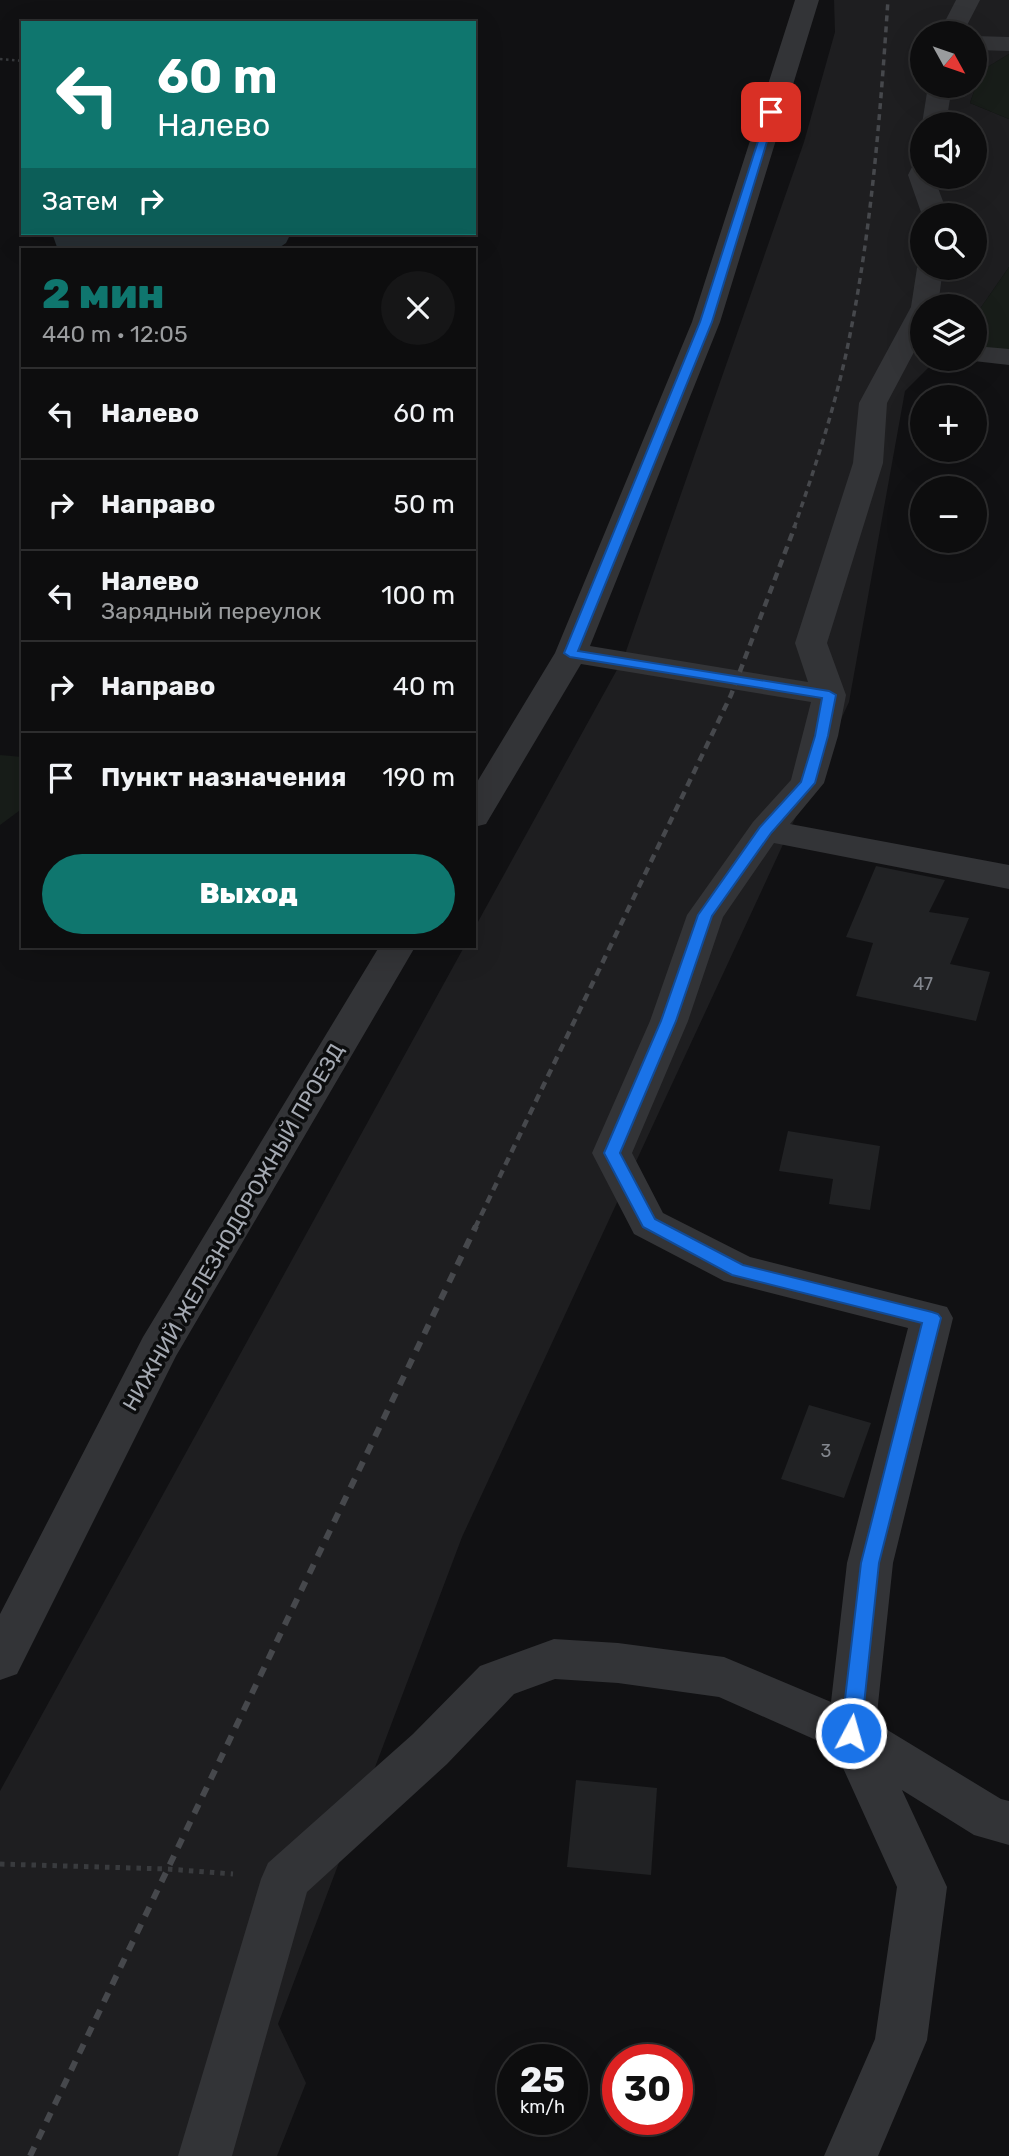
<!DOCTYPE html>
<html lang="ru">
<meta charset="utf-8">
<style>
:root{--surface:#0d0d0e;--page:#161617;--text:#f1f3f6;--muted:#9a9c9e;--line:#2d2d2e;--accent:#0f766e}
body{margin:0;font-family:Rubik,sans-serif;background:var(--page);color:var(--text);height:100vh;display:flex;flex-direction:column;font-size:26px;white-space:nowrap}
*{box-sizing:border-box;margin:0}
p{font-size:23px;color:var(--muted)}
.icon{flex:none;width:38px;height:38px;fill:none;stroke:currentColor;stroke-width:2;stroke-linecap:round;stroke-linejoin:round}
.map{position:relative;flex:1;overflow:hidden}
.details{position:absolute;left:21px;top:248px;width:455px;height:700px;display:flex;flex-direction:column;background:var(--surface);border-radius:0px;box-shadow:0 7px 28px #0002,0 0 0 2px var(--line)}
.details>*{flex:none}
.top-card{position:absolute;left:21px;top:21px;width:455px;height:214px;border-radius:0px;box-shadow:0 7px 28px #0002,0 0 0 2px var(--line);background:#0f766e;color:#fff;overflow:hidden}
.needle{width:46px;rotate:130deg}
.buttons{position:absolute;left:910px;top:21px;display:grid;gap:14px}
.buttons a{display:grid;place-items:center;width:77px;height:77px;border-radius:50%;background:var(--surface);box-shadow:0 7px 28px #0002,0 0 0 2px var(--line);font-size:35px}
.speed{position:absolute;left:497px;top:2044px;display:flex;gap:14px;font-size:35px;font-weight:700;text-align:center}
.speed>*{display:grid;place-content:center;width:91px;height:91px;border-radius:50%;background:var(--surface);box-shadow:0 7px 28px #0002,0 0 0 2px var(--line);line-height:1}
.speed small{font-size:18px;font-weight:400}
.speed .limit{border:10px solid #d22;background:#fff;color:#111}
.pin{position:absolute;display:grid;place-items:center;width:60px;height:60px;color:#fff;margin:-30px;border-radius:14px;box-shadow:0 4px 10px #0006}
.me{position:absolute;width:77px;margin:-38px;rotate:6deg;stroke-linejoin:round;filter:drop-shadow(0 0 5px #0008)}
.turn{display:flex;align-items:center;gap:24px;height:147px;padding:0 21px;font-size:32px}
.turn .icon{width:91px;height:91px;stroke-width:2.5}
.turn b{display:block;font-size:49px;line-height:60px}
.then{display:flex;align-items:center;height:66px;padding:0 21px;background:#0003;gap:14px;font-size:26px}
.round{display:grid;place-items:center;flex:none;width:74px;height:74px;border-radius:37px;background:var(--page)}
.overview{display:flex;align-items:center;justify-content:space-between;height:119px;padding:0 21px}
h1{font-size:42px;font-weight:800;line-height:52px;color:var(--accent)}
.cta{display:flex;gap:14px;margin-top:auto;padding:14px 21px}
.cta a{flex:1;height:80px;border-radius:42px;background:var(--accent);color:#fff;font-size:28px;font-weight:800;line-height:80px;text-align:center}
ul{padding:0;list-style:none}
li{display:flex;align-items:center;gap:21px;height:91px;padding:0 21px;border-top:2px solid var(--line)}
li div{flex:1}
li b{display:block;font-size:26px}
li em{font-style:normal}
.map>svg:first-child{display:block}
.built{fill:#1e1e20;fill-rule:evenodd}
.green{fill:#181d19}
.water{fill:#293035}
.building{fill:#212224}
.lines{fill:none;stroke-linecap:round;stroke-linejoin:round}
.path-far1{stroke:#393b3e;stroke-width:2.5;stroke-dasharray:2.5 3.5;stroke-linecap:butt}
.path{stroke:#393b3e;stroke-width:5;stroke-dasharray:4.5 6;stroke-linecap:butt}
.minor{fill:#333437;fill-rule:evenodd}
.rail-far2{stroke:#46484c;stroke-width:3.5;stroke-dasharray:6 5;stroke-linecap:butt}
.rail-far1{stroke:#46484c;stroke-width:4.5;stroke-dasharray:8 6;stroke-linecap:butt}
.rail{stroke:#46484c;stroke-width:6;stroke-dasharray:10 9;stroke-linecap:butt}
.route{fill:#1a73e8;stroke:#114b97;stroke-width:2}
.labels{text-anchor:middle;dominant-baseline:central;stroke-width:7;stroke-linejoin:round;paint-order:stroke}
.number-label{font-size:18px;fill:#83878e}
.street-label{font-size:21px;fill:#a4a9b2;stroke:#0c0d0e}
</style>
<div class="map">
<svg width="1009" height="2156" viewBox="0 0 1009 2156">
<rect width="100%" height="100%" fill="#111113"/>
<path class="built" d="M834 0H1009V54L981 71 970 103 1009 119V267L975 316V306H922V359H937L905 391 849 702 462 1537 278 2024 306 2083 277 2156H0V1791L464 947H474V929L624 657 804 142 835 32ZM922 33H975V86H922ZM922 124H975V177H922ZM922 215H975V268H922Z"/>
<g class="green">
<polygon points="1009,54 1009,119 970,103 981,71"/>
<polygon points="1009,267 1009,354 982,350 975,342 975,316"/>
<polygon points="0,755 23,757 23,808 0,825"/>
</g>
<polygon class="water" points="52,233 291,233 286,243 276,250 58,250"/>
<g class="building">
<polygon points="876,866 945,880 929,912 969,918 950,964 990,972 976,1021 856,996 873,943 846,937"/>
<polygon points="788,1131 880,1146 870,1210 829,1204 833,1179 779,1171"/>
<polygon points="809,1405 871,1423 844,1498 781,1479"/>
<polygon points="576,1780 657,1788 651,1875 567,1867"/>
</g>
<g class="lines">
<polyline class="path-far1" points="0,59 23,61"/>
<polyline class="path" points="0,1864 167,1869 233,1874"/>
<g class="minor">
<polygon points="795,0 819,0 720,322 590,646 808,682 795,643 853,463 859,403 911,307 917,268 922,262 922,268 943,268 938,306 922,306 922,337 887,403 883,463 827,643 846,695 838,736 824,783 790,824 1009,865 1009,889 774,843 723,917 688,1021 632,1153 663,1213 750,1257 947,1307 953,1318 893,1563 876,1723 1001,1799 1009,1801 1009,1845 974,1835 902,1790 947,1887 927,2040 878,2156 824,2156 875,2039 897,1887 834,1748 719,1697 618,1683 555,1679 514,1694 447,1764 307,1892 232,2156 178,2156 261,1879 268,1863 413,1734 480,1666 554,1639 618,1643 724,1657 831,1702 847,1563 908,1328 724,1281 634,1234 592,1153 650,1021 687,915 753,822 791,780 811,702 581,664 486,824 474,827 474,787 555,653 692,322"/>
<polygon points="956,0 980,0 963,33 939,33"/>
<polygon points="975,36 1009,37 1009,51 975,50"/>
<polygon points="928,86 952,86 946,124 922,124"/>
<polygon points="922,162 922,177 934,177 948,215 922,215 908,175 913,165"/>
<polygon points="975,346 1009,349 1009,365 965,360 975,359"/>
<polygon points="379,947 415,947 176,1356 17,1674 0,1680 0,1614 143,1337"/>
</g>
<path class="rail-far2" d="M794 528C814 471 833 413 846 354 871 238 880 118 888 0"/>
<polyline class="rail-far1" points="475,1228 731,695 795,526"/>
<polyline class="rail" points="30,2156 476,1226"/>
</g>
<polygon class="route" points="768,110 776,112 712,322 578,651 829,691 836,695 828,736 815,783 771,833 712,916 676,1021 620,1153 655,1219 743,1265 932,1312 938,1314 941,1318 879,1563 861,1733 858,1739 851,1742 844,1739 841,1733 861,1563 922,1323 732,1275 643,1227 604,1153 661,1021 698,915 760,827 801,782 815,736 822,698 570,657 564,653 700,322"/>
<g class="labels">
<g class="number-label">
<text x="923" y="984">47</text>
<text x="826" y="1451">3</text>
</g>
<g class="street-label">
<text transform="translate(233 1227) rotate(-60)">НИЖНИЙ ЖЕЛЕЗНОДОРОЖНЫЙ ПРОЕЗД</text>
</g>
</g>
</svg>
<div class="buttons">
<a><svg class="needle" viewBox="-14 -14 28 28"><path d="M0-13l5 13h-10z" fill="#e53935"/><path d="M0 13l5-13h-10z" fill="#9a9c9e"/></svg></a>
<a><svg class="icon" aria-label="sound" viewBox="0 0 24 24"><path d="M4 9h4l5-4v14l-5-4H4zM17 9q2 3 0 6"/></svg></a>
<a><svg class="icon" aria-label="search" viewBox="0 0 24 24"><circle cx="10" cy="10" r="6"/><path d="M15 15l6 6"/></svg></a>
<a><svg class="icon" aria-label="layers" viewBox="0 0 24 24"><path d="M12 4l9 5-9 5-9-5zM3 14l9 5 9-5"/></svg></a>
<a>+</a>
<a>−</a>
</div>
<div class="speed"><div>25<small>km/h</small></div><div class="limit">30</div></div>
<div class="pin" style="left:771px;top:112px;background:#d93025"><svg class="icon" aria-label="arrive" viewBox="0 0 24 24"><path d="M6 21V4h12l-3 4 3 4H6"/></svg></div>
<svg class="me" style="left:851px;top:1733px" viewBox="-20 -20 40 40"><circle r="17" fill="#1a73e8" stroke="#fff" stroke-width="3"/><path d="M0-11L8 9 0 5-8 9z" fill="#fff"/></svg>
<div class="top-card">
<div class="turn"><svg class="icon" aria-label="left" viewBox="0 0 24 24"><path d="M17 20v-9H6M10 6l-5 5 5 5"/></svg><div><b>60 m</b>Налево</div></div>
<div class="then">Затем<svg class="icon" aria-label="right" viewBox="0 0 24 24"><path d="M7 20v-9h11M14 6l5 5-5 5"/></svg></div>
</div>
<section class="details">
<div class="overview"><div><h1>2 мин</h1><p>440 m · 12:05</p></div><a class="round"><svg class="icon" aria-label="close" viewBox="0 0 24 24"><path d="M6 6l12 12M18 6L6 18"/></svg></a></div>
<ul>
<li><svg class="icon" aria-label="left" viewBox="0 0 24 24"><path d="M17 20v-9H6M10 6l-5 5 5 5"/></svg><div><b>Налево</b></div><em>60 m</em></li>
<li><svg class="icon" aria-label="right" viewBox="0 0 24 24"><path d="M7 20v-9h11M14 6l5 5-5 5"/></svg><div><b>Направо</b></div><em>50 m</em></li>
<li><svg class="icon" aria-label="left" viewBox="0 0 24 24"><path d="M17 20v-9H6M10 6l-5 5 5 5"/></svg><div><b>Налево</b><p>Зарядный переулок</p></div><em>100 m</em></li>
<li><svg class="icon" aria-label="right" viewBox="0 0 24 24"><path d="M7 20v-9h11M14 6l5 5-5 5"/></svg><div><b>Направо</b></div><em>40 m</em></li>
<li><svg class="icon" aria-label="arrive" viewBox="0 0 24 24"><path d="M6 21V4h12l-3 4 3 4H6"/></svg><div><b>Пункт назначения</b></div><em>190 m</em></li>
</ul>
<div class="cta"><a>Выход</a></div>
</section>
</div>
